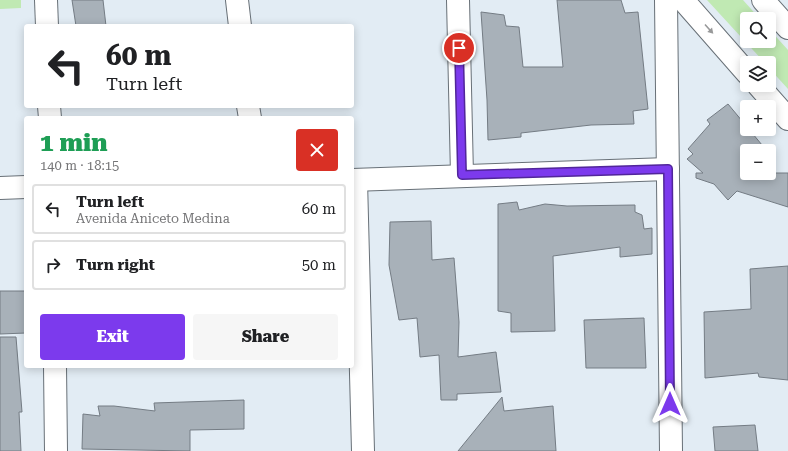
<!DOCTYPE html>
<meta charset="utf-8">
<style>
:root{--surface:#fff;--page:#f6f6f6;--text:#202124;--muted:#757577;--line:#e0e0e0;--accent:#7c3aed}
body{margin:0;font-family:"Roboto Serif",serif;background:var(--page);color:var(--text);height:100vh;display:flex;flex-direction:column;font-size:15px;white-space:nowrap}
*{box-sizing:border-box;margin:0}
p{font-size:13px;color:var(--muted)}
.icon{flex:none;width:22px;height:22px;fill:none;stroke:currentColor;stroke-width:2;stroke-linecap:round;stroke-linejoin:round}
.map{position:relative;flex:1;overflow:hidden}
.side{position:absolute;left:24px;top:116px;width:330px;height:252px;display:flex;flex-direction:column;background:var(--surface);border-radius:4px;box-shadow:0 2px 10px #0003}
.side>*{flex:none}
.top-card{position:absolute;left:24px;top:24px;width:330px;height:84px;border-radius:4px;box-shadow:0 2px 10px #0003;background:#fff;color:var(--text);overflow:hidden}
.controls{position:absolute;left:740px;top:12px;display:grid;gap:8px}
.controls a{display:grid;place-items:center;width:36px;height:36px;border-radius:4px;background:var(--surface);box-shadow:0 2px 10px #0003;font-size:20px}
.pin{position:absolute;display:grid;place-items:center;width:34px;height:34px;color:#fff;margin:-17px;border:2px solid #fff;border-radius:50%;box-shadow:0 1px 4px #0007}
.me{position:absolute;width:44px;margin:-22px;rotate:0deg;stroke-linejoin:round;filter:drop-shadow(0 0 3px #0008)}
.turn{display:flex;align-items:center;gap:14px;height:84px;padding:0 16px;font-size:18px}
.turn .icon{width:52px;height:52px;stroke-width:2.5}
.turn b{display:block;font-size:28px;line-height:34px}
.round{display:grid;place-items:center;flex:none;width:42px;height:42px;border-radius:4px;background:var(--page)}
.overview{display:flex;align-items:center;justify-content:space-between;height:68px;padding:0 16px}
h1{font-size:24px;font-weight:800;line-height:30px;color:#1e9e55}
.primary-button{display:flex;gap:8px;margin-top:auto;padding:8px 16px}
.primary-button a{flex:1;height:46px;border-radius:4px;background:var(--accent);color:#fff;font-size:16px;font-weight:800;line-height:46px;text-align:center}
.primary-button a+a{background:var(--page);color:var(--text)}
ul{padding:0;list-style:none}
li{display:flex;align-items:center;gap:12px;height:50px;margin:0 8px 6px;padding:0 8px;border:2px solid var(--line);border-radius:4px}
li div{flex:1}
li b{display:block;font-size:15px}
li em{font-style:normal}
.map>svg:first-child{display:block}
.green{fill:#c0e9b3}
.building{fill:#a8b1b9;stroke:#747c84}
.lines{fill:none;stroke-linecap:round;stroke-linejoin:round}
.minor-casing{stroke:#687077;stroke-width:24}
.minor{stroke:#fff;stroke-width:22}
.oneway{fill:#98999a}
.route-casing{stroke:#51269a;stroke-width:10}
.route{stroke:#7c3aed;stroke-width:7}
</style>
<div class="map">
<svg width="788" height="451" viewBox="0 0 788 451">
<rect width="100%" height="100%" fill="#e2ecf4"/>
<g class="green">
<polygon points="0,0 21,0 21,8 0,9"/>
<polygon points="707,0 743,0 760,19 747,19 747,41 769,41 769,29 788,50 788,89 769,68 769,63 765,63"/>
</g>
<g class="building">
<polygon points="72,0 103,0 106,26 76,26"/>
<polygon points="557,0 621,0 625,13 638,12 648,109 633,111 634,124 591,125 521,133 521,137 488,140 487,100 481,12 504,15 506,26 519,27 523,67 563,67"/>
<polygon points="728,104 767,151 747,151 747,173 788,173 788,207 737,191 728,200 714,184 696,178 696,173 703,173 687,159 693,154 688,149 710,124 707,120"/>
<polygon points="517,202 519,210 545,204 567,206 635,205 635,212 642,215 644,229 652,228 652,254 620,257 620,247 553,256 555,331 511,332 511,313 498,311 498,204"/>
<polygon points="431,221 432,260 454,258 459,322 458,357 496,352 501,392 457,394 457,400 441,400 439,355 420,357 417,318 399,320 389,265 390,222"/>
<polygon points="788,266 788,380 759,377 758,373 705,378 704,312 751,309 750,269"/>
<polygon points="0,291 26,291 26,333 0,334"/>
<polygon points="644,318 646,368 586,368 584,320"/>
<polygon points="0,337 16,337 22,412 19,412 21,451 0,451"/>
<polygon points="502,397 504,411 553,406 556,451 458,451"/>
<polygon points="244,400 244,429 190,430 190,451 82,449 83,414 100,416 98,406 114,406 155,411 154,403"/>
<polygon points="755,425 758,451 715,451 713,427"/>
</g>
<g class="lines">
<g class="minor-casing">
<g id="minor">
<polyline points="46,0 47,26"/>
<polyline points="237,0 240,26"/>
<polyline points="458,0 462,175"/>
<polyline points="666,0 671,451"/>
<polyline points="683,0 747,73"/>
<polyline points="763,0 788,28"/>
<polyline points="758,85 788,119"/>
<polyline points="49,106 50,118"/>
<polyline points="248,106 250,118"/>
<polyline points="352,180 668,169"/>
<polyline points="356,180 363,451"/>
<polyline points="0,188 26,187"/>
<polyline points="55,366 56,451"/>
</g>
</g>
<use href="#minor" class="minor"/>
</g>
<defs><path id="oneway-solid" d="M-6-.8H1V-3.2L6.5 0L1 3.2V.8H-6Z"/></defs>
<use class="oneway" href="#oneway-solid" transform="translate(709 29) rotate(48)"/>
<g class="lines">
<g class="route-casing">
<polyline id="route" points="459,48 462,175 668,169 670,404"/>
</g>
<use href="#route" class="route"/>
</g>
</svg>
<div class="controls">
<a><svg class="icon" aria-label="search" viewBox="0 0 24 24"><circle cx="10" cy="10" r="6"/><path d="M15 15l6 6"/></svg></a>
<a><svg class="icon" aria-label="layers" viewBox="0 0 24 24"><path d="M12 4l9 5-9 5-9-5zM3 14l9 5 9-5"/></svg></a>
<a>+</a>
<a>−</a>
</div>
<div class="pin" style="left:459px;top:48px;background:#d93025"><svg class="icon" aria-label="arrive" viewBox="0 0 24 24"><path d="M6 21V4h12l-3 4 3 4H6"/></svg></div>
<svg class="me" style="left:670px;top:404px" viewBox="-20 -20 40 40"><path d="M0-17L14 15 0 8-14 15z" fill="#7c3aed" stroke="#fff" stroke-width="4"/></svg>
<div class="top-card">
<div class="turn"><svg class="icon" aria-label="left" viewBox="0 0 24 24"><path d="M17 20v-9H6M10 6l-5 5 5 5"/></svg><div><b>60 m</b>Turn left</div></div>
</div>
<section class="side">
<div class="overview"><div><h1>1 min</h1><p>140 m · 18:15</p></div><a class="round" style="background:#d93025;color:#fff"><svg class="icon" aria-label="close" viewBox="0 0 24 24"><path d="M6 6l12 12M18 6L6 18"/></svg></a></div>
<ul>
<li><svg class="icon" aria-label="left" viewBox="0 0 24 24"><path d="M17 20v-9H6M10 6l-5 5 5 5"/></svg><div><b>Turn left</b><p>Avenida Aniceto Medina</p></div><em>60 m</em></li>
<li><svg class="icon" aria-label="right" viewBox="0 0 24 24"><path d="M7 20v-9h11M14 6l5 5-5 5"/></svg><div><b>Turn right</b></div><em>50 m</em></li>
</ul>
<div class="primary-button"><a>Exit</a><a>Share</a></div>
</section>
</div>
